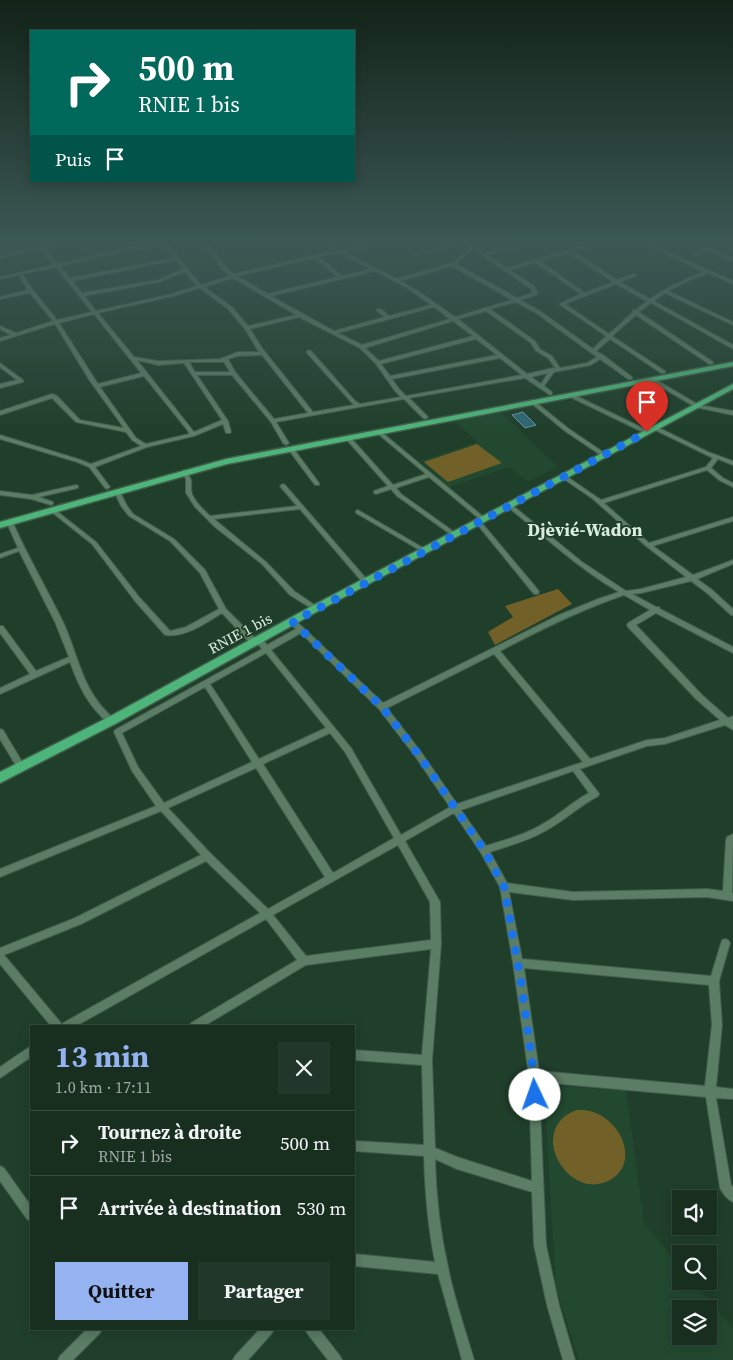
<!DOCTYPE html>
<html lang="fr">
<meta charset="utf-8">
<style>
:root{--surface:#182f20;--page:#213729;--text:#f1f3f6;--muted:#9fa9a5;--line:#364a3e;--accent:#95b2f1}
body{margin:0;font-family:"Source Serif 4",serif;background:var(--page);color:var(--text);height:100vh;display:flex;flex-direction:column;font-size:19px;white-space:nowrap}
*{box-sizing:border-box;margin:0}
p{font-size:16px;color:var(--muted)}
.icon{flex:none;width:28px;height:28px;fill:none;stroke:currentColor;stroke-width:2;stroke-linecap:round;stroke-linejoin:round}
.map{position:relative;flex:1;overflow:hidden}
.details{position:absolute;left:30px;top:1025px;width:325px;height:305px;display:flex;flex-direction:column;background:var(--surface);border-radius:0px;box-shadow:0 2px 12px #0003,0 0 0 1px var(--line)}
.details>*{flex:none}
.top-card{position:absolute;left:30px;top:30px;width:325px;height:152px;border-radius:0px;box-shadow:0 2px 12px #0003,0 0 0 1px var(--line);background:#00695c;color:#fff;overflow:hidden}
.buttons{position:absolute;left:672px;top:1190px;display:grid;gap:10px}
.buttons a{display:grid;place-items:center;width:45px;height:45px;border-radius:0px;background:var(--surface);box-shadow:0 2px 12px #0003,0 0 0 1px var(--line);font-size:25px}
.pin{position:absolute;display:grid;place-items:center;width:42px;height:42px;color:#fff;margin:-51px -21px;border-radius:50% 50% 50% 0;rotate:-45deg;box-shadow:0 0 5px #0007}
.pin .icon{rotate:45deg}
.me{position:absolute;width:55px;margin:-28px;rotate:357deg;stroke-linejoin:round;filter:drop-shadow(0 0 4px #0008)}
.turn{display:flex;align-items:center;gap:18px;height:105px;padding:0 25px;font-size:22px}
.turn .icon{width:65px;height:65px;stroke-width:2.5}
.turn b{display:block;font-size:35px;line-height:42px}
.then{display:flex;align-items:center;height:48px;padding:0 25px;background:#0003;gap:10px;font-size:19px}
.round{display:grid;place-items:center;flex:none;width:52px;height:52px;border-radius:0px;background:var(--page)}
.head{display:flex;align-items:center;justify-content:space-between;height:85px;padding:0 25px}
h1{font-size:30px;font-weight:700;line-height:38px;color:var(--accent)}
.button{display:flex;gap:10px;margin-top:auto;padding:10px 25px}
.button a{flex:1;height:58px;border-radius:0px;background:var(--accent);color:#111;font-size:20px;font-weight:700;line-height:58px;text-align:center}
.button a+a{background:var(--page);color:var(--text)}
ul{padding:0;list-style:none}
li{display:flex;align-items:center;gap:15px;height:65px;padding:0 25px;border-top:1px solid var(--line)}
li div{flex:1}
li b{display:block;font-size:19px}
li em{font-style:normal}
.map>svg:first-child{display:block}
.built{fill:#224930;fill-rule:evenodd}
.green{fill:#716128}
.building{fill:#2e6875;stroke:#66949f}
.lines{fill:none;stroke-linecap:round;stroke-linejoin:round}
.minor-casing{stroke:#415d4c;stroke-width:2}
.primary-casing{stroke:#415d4c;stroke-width:3}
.minor{fill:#5b7c65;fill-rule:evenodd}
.primary{fill:#4eb57a;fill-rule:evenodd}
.route{stroke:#1a73e8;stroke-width:9;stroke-dasharray:0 16.2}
.labels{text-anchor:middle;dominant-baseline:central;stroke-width:4;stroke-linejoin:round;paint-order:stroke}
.street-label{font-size:15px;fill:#daecdf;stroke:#203f2b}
.quarter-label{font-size:18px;font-weight:bold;fill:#daecdf;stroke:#203f2b}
</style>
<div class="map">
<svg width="733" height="1360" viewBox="0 0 733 1360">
<rect width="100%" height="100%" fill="#203f2b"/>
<g class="built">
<polygon points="500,411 557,467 528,482 509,467 449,487 421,461 478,442 454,421"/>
<path d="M544 1086 626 1090 644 1224 681 1267V1281H693L733 1329V1360H579L556 1287ZM681 1309H709V1336H681Z"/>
</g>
<g class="green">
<polygon points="477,444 502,463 448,482 424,462"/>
<polygon points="558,589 572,604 495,645 488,632 513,617 505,606"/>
<path d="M577 1110C617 1107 645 1163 608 1181 566 1201 526 1127 577 1110Z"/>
</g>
<polygon class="building" points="523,412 536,425 525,428 512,415"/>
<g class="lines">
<g class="minor-casing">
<g id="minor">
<path d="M36 242H40L43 246 61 242H69L45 248 58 264C96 255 141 242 178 242L169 244 183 263 201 285 230 276 222 269 203 242H207L226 267 234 274 315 255 336 251 320 242H325L340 250 377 242H385L344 252 397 279 454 262 470 247 463 243 413 256 411 255 457 242H468L484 253 513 246V248L487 255 507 268 595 242H602L573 251 617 280 632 274H636V276L620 282 650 299C667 287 685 279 704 272L640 242H646L733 281V284L708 273 690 280 668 291 733 322V325L665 293 654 301 733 345V349L651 303 639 312 713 362V364H709L636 315 612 336 665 371V373H661L610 339 596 351 603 355 632 377V379H628L600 359 591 365 554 372 544 386 552 392V394L550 395 525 378 409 398 428 417 425 419 423 418 404 399 276 422 289 443 286 445 283 443 271 422 232 375H197L228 421 231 432 230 433H226L223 424 194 436 147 447 95 467 110 487 107 489 105 488 89 467 77 462 0 439V435L81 460 91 464 141 446 132 440 126 432 76 422 52 398 0 415V411L52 394 57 396 80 420 124 428 90 381 55 324 0 341V338L11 335 0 329V326L16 333 53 321 30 293 0 299V297L28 290 19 275 0 279V277L54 265 41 249 0 258V256L40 247ZM165 245 174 258 70 278 60 266 120 252ZM473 249 530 288 533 293 517 298 456 264ZM339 253 371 269 342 276 319 257ZM569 253 613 282 585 293 540 261ZM315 258 337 277 268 294 237 276ZM176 260 183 269 158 280 82 293 72 281ZM536 263 581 294 559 304 606 336 593 349 540 311 520 300 538 294 534 286 510 270ZM452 266 512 300 455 317 421 293 400 281ZM56 267 92 312 57 320 33 290 22 274ZM375 271 406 287 431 305 389 316 381 309H377V311L385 317 334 331 271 296ZM185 272 197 286 172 294 96 311 84 296 159 282ZM233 278 296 315 248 326 232 307 204 287ZM616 284 647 301 636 310H633V312L609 334 565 304ZM200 288 228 309 245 329 259 352H238L220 359 158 361 134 357 98 313 173 296ZM516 302 536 313 597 357 587 363 560 368 552 356 540 349 535 341 490 309ZM434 307 450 319 362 345 338 333ZM486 311 531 343 536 351 548 358 556 369 553 368 527 374 458 319ZM94 314 141 373 98 384 59 323ZM299 317 360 348 376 364 395 391 401 397 360 404 355 401 311 351 309 350 306 352 307 353 354 405 313 412 262 348 250 329ZM453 321 473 336 379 361 365 348ZM476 339 497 355 390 376 381 364ZM262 355 308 413 274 419 235 372 228 359 238 356ZM500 358 522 375 406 396 399 389 392 379ZM137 360 158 365 184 363 222 420 194 432ZM189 362H224L230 372H195ZM548 373 541 384 531 377ZM144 376 188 431 189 434 146 444 136 438 100 387Z"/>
<polygon points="719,242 725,242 712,249 733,258 733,261 708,251 696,256 692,255"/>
<polygon points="0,363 23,380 23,382 0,388 0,384 17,380 0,367"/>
<polygon points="649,378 653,378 699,405 733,411 733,415 695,407 649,380"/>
<polygon points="570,393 649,431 650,432 649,433 645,433 568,396 567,395"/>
<polygon points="533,400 569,429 606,454 606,456 602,456 565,431 531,403 531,401"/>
<path d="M655 426 708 452 733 461V465L718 459 711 468 723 478 733 483V487L719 480 707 470 604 503 649 543 733 517V521L653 546 693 575 733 560V564L697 579 711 589 733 609V615H731L707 593 691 581 641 593 632 594 656 607H659L660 609 733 647V653L656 613 636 625 702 695 728 718 733 716V730L725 725 665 744 647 746 580 769 598 792 599 794 598 796C579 806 564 821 545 831 528 841 508 846 490 852L507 883 573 892 707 889 723 891 726 840 727 837 733 834 732 893H733V901L707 897 573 900 509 892 522 959 711 976 722 940 725 939 728 940 730 943 719 981 722 1025 716 1087 733 1089V1099L716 1098 731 1185 733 1187V1202C727 1199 723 1194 720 1188L706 1097 539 1082 546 1245 559 1305 575 1360H563L547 1305 534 1245 532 1192 457 1169 435 1159C436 1196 440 1232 448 1267 454 1298 465 1329 474 1360H462L438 1274 354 1266V1254L435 1262C428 1227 425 1192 424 1156L354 1151V1141L424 1145 422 1065 354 1060V1050L422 1055 431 949 306 965 204 1026H190L191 1023 297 960 266 919 76 1026H51L0 964V948L75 918 201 855 161 811 0 877V869L156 806 132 771 114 732 115 730 262 649 257 643 254 644H251L222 613C206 623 185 638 165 635L135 601 92 544 49 510 52 508 54 509 96 542 139 597 170 631 186 627 219 609 200 573 170 541 129 516 121 506 114 491 115 490H119L127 506 133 514 174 539 205 570 226 609 256 639 259 638H262L267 645 296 629 289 622 293 620H295L383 703 559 615 598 599 619 592C578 568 545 537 508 507V505H512L582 562 626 591 641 589 686 577 646 546 593 499 561 477 562 476H566L601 500 706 467 713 458 653 429 652 428ZM624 595 650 610 628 623 627 625 628 627 696 699 720 720 665 738 647 740 590 759 500 651C540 630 580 610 624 595ZM301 633 379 709 415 756 450 807 401 835 351 748 271 650ZM266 653 326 728 259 759 210 684ZM494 654 583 762 457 804 421 752 387 708ZM205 687 252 762 164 803 138 767 122 733ZM330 733 345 752 394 838 333 873 263 764ZM256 768 325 877 268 909 210 853 168 808ZM573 771 589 793C572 802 558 816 541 825 524 835 505 840 486 846L461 810ZM454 813 481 853 500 887 513 963 529 1076 532 1181 457 1157 435 1148 432 1060 441 944 440 902 405 841ZM398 845 430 902 431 940 306 956 273 915ZM206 861 260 913 63 1023 62 1026 61 1023 4 955 81 924ZM524 968 709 985 712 1025 705 1086 539 1071Z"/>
<polygon points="379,430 486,519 486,521 482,521 429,477 396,488 401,494 457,534 458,535 457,536 453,536 397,496 391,489 376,494 374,493 374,491 388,486 346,439 346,437 350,437 393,485 426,474 377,433 377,431"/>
<polygon points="291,447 293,448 319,483 319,485 315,485 288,449"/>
<path d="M184 470 186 471C195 483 189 483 192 494 195 502 204 510 210 516L297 506 280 486 283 484 285 485 369 582 368 584H364L300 509 214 519 266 562 294 591 319 608 316 610H314L290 595 262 564 215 527 195 507 186 493V479L181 472Z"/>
<polygon points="76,485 78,486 78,488 39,497 53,502 53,504 51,505 31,499 0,495 0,491 32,495"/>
<polygon points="358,510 427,550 428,551 425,553 423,552 356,513 356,511"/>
<path d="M10 521 13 523C28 557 47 589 63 622 80 659 81 690 114 719L115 721 114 723H108C88 705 79 687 70 662L0 694V688L30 674 0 633V626H3L36 671 69 657 55 622 19 551 0 558V554L18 548 7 523Z"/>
<polygon points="479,521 481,522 538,590 539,592 538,594 534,594 477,524 476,523"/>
<polygon points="0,729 3,730 24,765 25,767 24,769 18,769 0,739"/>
<polygon points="31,1046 31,1057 0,1078 0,1067"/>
<polygon points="0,1166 4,1168 31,1206 31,1221 27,1219 0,1181"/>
<polygon points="87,1329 102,1329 100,1333 73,1360 58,1360 60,1356"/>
<polygon points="260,1329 274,1329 272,1333 248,1360 233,1360 235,1356"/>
<polygon points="305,1329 319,1329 340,1356 342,1360 328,1360 307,1333"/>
</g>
</g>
<g class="primary-casing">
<g id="primary">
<polygon points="733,362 733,366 227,464 0,528 0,522 226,459"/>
<polygon points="733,384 733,389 320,610 115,724 0,783 0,772 107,718 312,606"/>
</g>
</g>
<use href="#minor" class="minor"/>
<use href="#primary" class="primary"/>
</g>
<linearGradient id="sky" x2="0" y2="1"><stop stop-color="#122318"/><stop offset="0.56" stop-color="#3c5855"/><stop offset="1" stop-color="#3c5855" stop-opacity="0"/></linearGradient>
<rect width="733" height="432" fill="url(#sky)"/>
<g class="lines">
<polyline class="route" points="535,1095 534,1076 521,982 504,887 484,850 418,754 382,707 293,622 647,432"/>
</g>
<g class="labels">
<g class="street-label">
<text transform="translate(240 633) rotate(-28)">RNIE 1 bis</text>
</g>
<g class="quarter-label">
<text x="585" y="529">Djèvié-Wadon</text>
</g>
</g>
</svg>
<div class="buttons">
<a><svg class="icon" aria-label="sound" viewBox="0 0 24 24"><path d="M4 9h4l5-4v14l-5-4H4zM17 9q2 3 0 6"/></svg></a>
<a><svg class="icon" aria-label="search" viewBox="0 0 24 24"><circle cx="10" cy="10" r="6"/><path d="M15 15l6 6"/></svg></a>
<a><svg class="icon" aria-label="layers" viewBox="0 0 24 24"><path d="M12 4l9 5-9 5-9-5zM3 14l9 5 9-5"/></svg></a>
</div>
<div class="pin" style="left:647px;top:432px;background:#d93025"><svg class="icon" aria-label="arrive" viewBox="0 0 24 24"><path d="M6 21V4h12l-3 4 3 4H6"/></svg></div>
<svg class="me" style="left:535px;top:1095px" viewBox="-20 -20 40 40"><circle r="19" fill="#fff"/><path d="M0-13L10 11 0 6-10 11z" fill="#1a73e8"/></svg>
<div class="top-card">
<div class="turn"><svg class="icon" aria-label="right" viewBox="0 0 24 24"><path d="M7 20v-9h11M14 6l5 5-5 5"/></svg><div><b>500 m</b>RNIE 1 bis</div></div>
<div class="then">Puis<svg class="icon" aria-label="arrive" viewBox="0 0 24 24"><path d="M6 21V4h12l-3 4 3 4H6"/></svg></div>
</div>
<section class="details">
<div class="head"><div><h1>13 min</h1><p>1.0 km · 17:11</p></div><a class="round"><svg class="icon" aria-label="close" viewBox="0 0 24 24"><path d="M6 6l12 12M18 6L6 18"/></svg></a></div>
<ul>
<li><svg class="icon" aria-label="right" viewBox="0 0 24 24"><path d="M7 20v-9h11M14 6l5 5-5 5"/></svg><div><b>Tournez à droite</b><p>RNIE 1 bis</p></div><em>500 m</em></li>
<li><svg class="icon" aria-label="arrive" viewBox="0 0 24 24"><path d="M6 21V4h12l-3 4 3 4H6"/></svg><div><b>Arrivée à destination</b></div><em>530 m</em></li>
</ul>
<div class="button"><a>Quitter</a><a>Partager</a></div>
</section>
</div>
